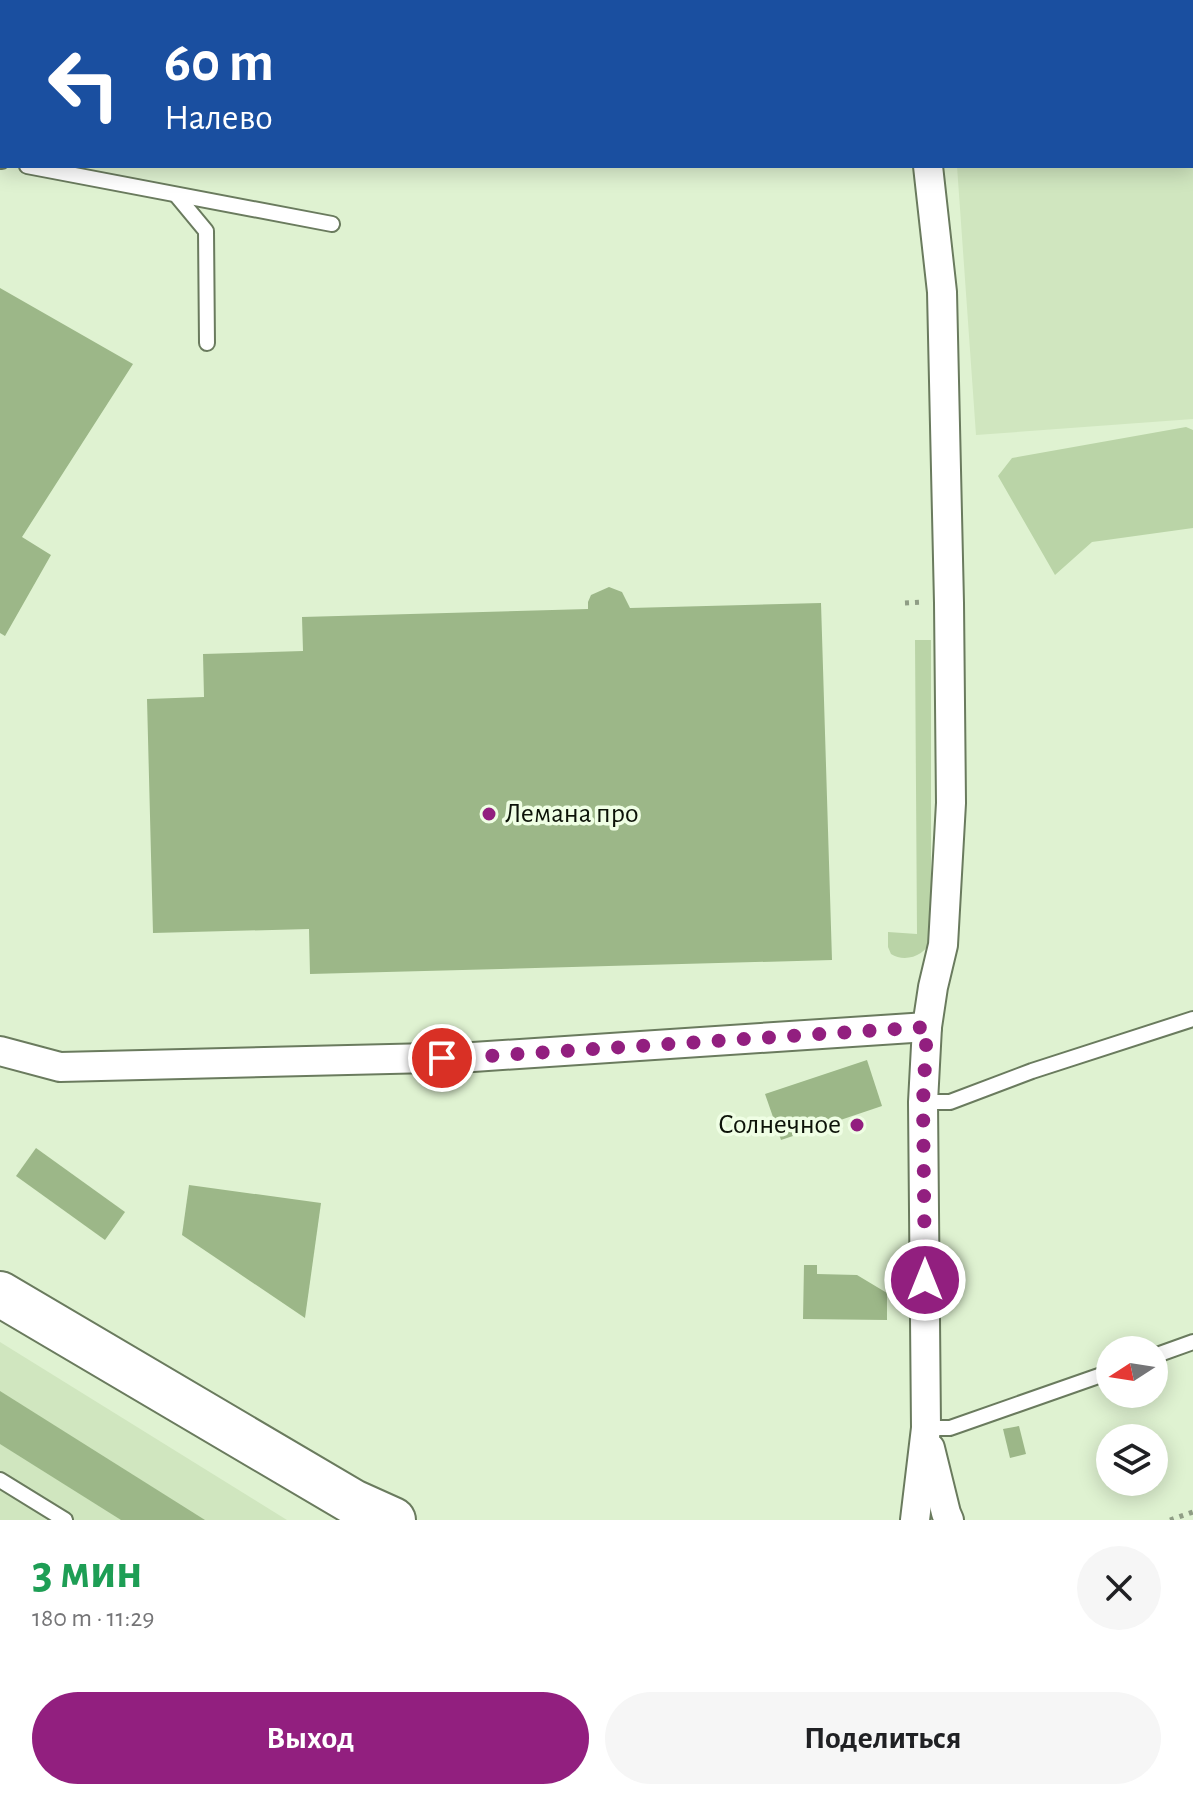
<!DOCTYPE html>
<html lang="ru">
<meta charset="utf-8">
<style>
:root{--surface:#fff;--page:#f6f6f6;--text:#202124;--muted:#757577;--accent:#921f7f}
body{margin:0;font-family:"Alegreya Sans",sans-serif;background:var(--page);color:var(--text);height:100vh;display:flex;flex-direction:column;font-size:30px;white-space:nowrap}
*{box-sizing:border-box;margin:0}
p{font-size:26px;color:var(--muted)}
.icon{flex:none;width:44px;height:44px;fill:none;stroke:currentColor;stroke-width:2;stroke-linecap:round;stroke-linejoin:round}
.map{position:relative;height:1520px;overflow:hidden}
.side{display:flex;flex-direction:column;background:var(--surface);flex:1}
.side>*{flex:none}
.hud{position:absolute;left:0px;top:0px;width:1194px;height:168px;box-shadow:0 4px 20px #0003;background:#1a4fa0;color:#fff;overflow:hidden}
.needle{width:52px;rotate:258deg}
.buttons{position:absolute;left:1096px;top:1336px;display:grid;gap:16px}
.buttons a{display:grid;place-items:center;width:72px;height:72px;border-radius:50%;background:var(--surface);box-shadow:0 4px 20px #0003;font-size:40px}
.pin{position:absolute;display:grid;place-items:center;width:68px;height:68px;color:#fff;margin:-34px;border:4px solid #fff;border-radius:50%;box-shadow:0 2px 8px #0007}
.me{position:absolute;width:88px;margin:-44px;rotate:0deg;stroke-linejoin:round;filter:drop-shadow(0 0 6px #0008)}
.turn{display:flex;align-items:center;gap:28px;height:168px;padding:0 32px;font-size:36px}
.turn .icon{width:104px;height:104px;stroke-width:2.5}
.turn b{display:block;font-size:56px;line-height:68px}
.round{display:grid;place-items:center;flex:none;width:84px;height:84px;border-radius:42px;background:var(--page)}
.head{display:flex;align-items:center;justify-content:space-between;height:136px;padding:0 32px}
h1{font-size:48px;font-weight:700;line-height:60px;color:#1e9e55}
.cta{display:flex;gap:16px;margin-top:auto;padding:16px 32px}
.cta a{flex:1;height:92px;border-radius:48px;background:var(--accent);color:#fff;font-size:32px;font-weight:700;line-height:92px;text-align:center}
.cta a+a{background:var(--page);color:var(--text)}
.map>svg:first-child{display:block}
.built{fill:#d0e6bf}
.green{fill:#bad4a7}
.building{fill:#9cb788}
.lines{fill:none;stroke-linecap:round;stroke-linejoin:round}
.service-casing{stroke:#6a7b5e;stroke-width:18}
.minor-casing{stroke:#6a7b5e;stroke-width:32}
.trunk-casing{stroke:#6a7b5e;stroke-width:48}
.path{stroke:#8f9d85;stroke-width:5;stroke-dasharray:4 6;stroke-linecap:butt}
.service{stroke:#fff;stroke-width:14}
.minor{stroke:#fff;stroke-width:28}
.trunk{stroke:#fff;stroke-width:44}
.route{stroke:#921f7f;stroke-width:14;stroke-dasharray:0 25.2}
.poi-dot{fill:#921f7f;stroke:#effee4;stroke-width:3}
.labels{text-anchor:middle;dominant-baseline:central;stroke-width:7;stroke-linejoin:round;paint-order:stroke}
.poi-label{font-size:28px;fill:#0c1208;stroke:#effee4;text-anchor:start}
</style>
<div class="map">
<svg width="1193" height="1520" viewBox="0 0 1193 1520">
<rect width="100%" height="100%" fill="#dff2d1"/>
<g class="built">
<polygon points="936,0 1193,0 1193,419 976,435 957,166 1192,166 1192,2 936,2"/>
<polygon points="0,1342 287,1520 0,1520"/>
</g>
<g class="green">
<polygon points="1186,427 1193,430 1193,528 1092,542 1055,575 998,476 1012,458"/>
<path d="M915 640H931V939C926 956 905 963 891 954L888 947V932L917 934Z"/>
</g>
<g class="building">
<polygon points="0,288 133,364 22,537 51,555 5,636 0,633"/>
<polygon points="609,587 622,592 630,608 821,603 832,960 310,974 309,929 153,933 147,699 204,697 203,654 303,651 302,617 588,609 588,602 591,595"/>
<polygon points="867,1060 882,1106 781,1140 765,1094"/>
<polygon points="36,1148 125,1212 105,1240 16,1176"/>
<polygon points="189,1185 321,1203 305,1318 182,1235"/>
<polygon points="804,1265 817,1265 817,1274 857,1275 887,1293 887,1320 803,1319"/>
<polygon points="0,1391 205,1520 121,1520 0,1444"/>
<polygon points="1019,1426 1026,1454 1010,1458 1003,1429"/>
</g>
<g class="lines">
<g class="service-casing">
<g id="service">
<polyline points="0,161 2,161"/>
<polyline points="27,166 332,224"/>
<polyline points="177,196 206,231 207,343"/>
<polyline points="923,1102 950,1102 1032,1071 1193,1019"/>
<polyline points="1154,1356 1193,1342"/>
<polyline points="926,1428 950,1428 1110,1372"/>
<polyline points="0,1480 65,1520"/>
</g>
</g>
<g class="minor-casing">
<g id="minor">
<polyline points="832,0 845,2"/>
<polyline points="909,0 909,2"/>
<polyline points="0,1051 60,1067 473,1057 927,1027"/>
<polyline points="930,1448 946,1513 949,1520"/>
<polyline points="915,1520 926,1428 923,1102 927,1027 933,987 943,945 951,803 949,603 942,292 928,166"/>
</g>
</g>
<g class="trunk-casing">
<polyline id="trunk" points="0,1294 353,1502 393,1520"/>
</g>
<g class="path">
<polyline points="905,603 924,602"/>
<polyline points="1170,1520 1193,1512"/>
</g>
<use href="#service" class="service"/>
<use href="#minor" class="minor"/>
<use href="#trunk" class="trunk"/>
</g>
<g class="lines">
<polyline class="route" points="442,1058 473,1057 927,1027 923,1102 925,1280"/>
</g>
<g class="poi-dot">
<circle cx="489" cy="814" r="8"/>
<circle cx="857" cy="1125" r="8"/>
</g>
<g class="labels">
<g class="poi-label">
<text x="505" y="814">Лемана про</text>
<text x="841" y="1125" text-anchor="end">Солнечное</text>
</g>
</g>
</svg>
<div class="buttons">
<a><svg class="needle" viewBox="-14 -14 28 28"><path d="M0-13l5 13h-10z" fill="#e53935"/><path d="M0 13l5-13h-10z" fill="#757577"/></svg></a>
<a><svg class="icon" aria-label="layers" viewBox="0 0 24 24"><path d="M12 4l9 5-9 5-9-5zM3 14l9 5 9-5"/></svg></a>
</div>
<div class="pin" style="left:442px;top:1058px;background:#d93025"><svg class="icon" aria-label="arrive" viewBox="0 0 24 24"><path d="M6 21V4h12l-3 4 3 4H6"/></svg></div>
<svg class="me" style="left:925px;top:1280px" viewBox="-20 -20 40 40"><circle r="17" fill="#921f7f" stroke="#fff" stroke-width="3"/><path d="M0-11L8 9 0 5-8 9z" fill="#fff"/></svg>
<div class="hud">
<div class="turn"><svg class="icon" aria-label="left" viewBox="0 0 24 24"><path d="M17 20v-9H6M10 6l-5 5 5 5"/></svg><div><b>60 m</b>Налево</div></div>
</div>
</div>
<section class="side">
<div class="head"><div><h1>3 мин</h1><p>180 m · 11:29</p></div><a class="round"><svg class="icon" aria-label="close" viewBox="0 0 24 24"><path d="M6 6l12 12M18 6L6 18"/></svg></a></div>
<div class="cta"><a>Выход</a><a>Поделиться</a></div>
</section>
